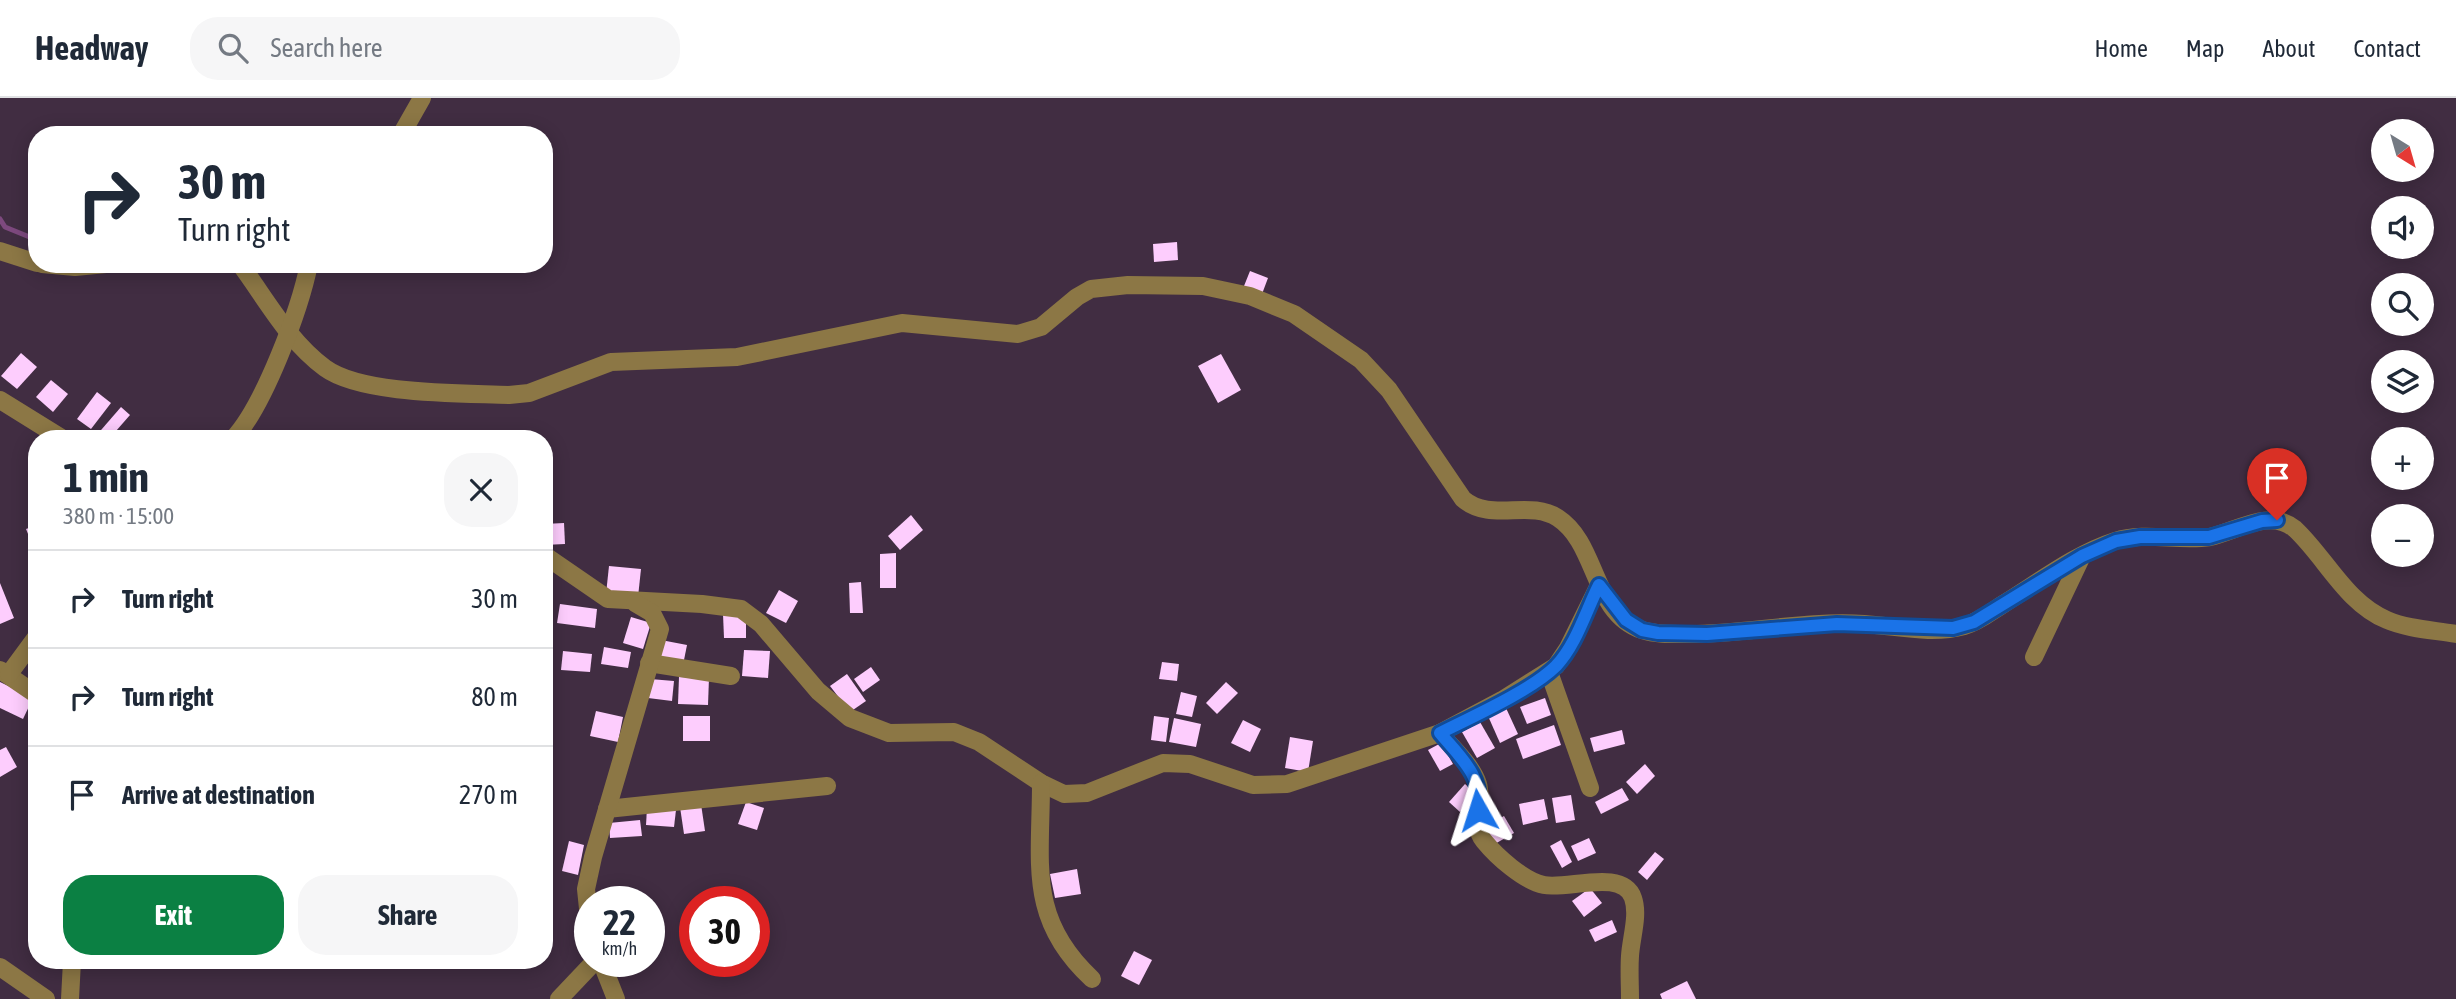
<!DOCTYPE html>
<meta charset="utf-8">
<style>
:root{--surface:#fff;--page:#f6f6f7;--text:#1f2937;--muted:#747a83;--line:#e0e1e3;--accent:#0b8043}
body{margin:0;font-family:"Asap Condensed",sans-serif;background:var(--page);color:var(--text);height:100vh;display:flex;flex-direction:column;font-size:26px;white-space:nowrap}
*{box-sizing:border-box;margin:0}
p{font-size:23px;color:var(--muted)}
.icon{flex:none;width:38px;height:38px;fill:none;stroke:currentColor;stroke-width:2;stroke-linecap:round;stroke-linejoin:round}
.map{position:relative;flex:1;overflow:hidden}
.panel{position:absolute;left:28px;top:332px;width:525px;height:539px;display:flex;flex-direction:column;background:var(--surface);border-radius:28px;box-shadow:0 4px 18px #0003}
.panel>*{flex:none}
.top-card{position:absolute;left:28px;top:28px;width:525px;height:147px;border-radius:28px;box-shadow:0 4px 18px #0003;background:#fff;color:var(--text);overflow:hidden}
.needle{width:46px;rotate:143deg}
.controls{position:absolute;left:2371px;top:21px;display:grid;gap:14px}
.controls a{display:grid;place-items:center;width:63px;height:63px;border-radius:50%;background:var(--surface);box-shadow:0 4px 18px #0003;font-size:35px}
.speed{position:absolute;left:574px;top:788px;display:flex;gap:14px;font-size:35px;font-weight:700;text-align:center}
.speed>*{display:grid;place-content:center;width:91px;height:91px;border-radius:50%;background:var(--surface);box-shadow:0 4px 18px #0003;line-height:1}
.speed small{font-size:18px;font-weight:400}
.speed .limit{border:10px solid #d22;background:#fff;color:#111}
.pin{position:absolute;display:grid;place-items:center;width:60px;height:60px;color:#fff;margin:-72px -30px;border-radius:50% 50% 50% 0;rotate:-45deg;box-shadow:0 0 7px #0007}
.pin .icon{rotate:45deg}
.me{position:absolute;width:77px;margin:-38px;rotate:354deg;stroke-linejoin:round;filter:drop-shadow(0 0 5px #0008)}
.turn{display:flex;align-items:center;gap:24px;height:147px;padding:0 35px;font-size:32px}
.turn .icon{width:91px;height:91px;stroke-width:2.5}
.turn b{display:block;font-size:49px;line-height:60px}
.round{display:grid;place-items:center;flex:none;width:74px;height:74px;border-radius:28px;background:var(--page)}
.summary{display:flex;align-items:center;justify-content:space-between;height:119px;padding:0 35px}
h1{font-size:42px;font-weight:700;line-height:52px}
.button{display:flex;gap:14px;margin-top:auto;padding:14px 35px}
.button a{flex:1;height:80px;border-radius:28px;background:var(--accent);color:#fff;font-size:28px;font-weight:700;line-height:80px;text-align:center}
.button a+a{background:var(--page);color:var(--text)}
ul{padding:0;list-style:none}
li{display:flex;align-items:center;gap:21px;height:98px;padding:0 35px;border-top:2px solid var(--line)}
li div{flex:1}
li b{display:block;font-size:26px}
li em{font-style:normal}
header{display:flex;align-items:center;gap:42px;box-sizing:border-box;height:98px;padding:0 35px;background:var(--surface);border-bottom:2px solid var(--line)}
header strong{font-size:33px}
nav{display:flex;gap:38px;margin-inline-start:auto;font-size:24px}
.search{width:490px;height:63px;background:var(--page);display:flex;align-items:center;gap:18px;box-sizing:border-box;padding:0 24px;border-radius:28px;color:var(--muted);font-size:26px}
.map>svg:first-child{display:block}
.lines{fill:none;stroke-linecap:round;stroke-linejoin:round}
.stream{stroke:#7d497e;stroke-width:5}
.building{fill:#fdcdfd}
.minor{stroke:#8c7745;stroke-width:18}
.route-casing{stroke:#114b97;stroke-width:18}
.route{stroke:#1a73e8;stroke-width:12}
</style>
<header>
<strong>Headway</strong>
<div class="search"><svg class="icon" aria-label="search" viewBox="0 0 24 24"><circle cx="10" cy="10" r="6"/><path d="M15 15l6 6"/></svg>Search here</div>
<nav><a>Home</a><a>Map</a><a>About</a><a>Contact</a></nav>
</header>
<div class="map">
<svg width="2456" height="901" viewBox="0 0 2456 901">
<rect width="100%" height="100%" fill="#412d42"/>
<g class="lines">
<polyline class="stream" points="0,121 5,129 37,142"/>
</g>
<g class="building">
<polygon points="1177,144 1178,162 1154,164 1153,146"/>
<polygon points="1250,173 1268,180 1262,196 1244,188"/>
<polygon points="21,255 37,269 17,291 1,278"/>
<polygon points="1221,256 1241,292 1218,305 1198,268"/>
<polygon points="51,282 68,296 53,314 36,299"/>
<polygon points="97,294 111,305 91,331 77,321"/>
<polygon points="121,309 130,317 109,341 98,341 95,339"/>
<polygon points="911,417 923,432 900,452 888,438"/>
<polygon points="564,425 565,446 544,447 544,426"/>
<polygon points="37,427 37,458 26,431"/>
<polygon points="896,455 896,490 880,490 880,456"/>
<polygon points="609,468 641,471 638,499 606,496"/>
<polygon points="861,484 863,515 850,515 849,485"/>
<polygon points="0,485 14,520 0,526"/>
<polygon points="779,492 798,503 786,525 766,515"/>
<polygon points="560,506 597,511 595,530 557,525"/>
<polygon points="723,516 746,516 746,540 724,540"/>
<polygon points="631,519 651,525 643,551 623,545"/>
<polygon points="661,542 687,547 683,567 658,562"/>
<polygon points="604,549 631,554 628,570 601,566"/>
<polygon points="744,552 770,553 768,580 742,578"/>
<polygon points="563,553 592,556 590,574 561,572"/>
<polygon points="1162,564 1179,566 1177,583 1159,581"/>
<polygon points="871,569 880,582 863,594 854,581"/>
<polygon points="847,576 866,603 850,614 830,588"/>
<polygon points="679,579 709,580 708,607 678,606"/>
<polygon points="650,581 674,583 672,603 648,600"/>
<polygon points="0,584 33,600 23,621 0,610"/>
<polygon points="1226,584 1238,595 1217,616 1206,605"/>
<polygon points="1181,594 1197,598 1192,619 1176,616"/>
<polygon points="1545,600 1551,617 1527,626 1520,609"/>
<polygon points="1506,610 1518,636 1500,645 1488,618"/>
<polygon points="596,613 623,619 618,644 590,638"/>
<rect x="683" y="618" width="27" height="25"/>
<polygon points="1154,618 1169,620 1166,644 1151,642"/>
<polygon points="1174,620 1201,626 1196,649 1169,644"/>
<polygon points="1243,622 1261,631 1250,654 1231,645"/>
<polygon points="1480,624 1495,650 1477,660 1462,634"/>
<polygon points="1554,627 1561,647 1523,661 1516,641"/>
<polygon points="1622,632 1625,646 1594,654 1590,640"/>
<polygon points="1290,639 1313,643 1308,674 1285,670"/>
<polygon points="1441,645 1453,666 1440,673 1428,652"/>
<polygon points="6,649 17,669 0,679 0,652"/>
<polygon points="1645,666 1655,678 1637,696 1626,684"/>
<polygon points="1465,686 1476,696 1460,714 1449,704"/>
<polygon points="1622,690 1629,702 1601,716 1595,704"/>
<polygon points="1571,697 1575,722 1556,725 1552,700"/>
<polygon points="1544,701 1548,721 1523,727 1519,706"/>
<polygon points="746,704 764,710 757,732 738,726"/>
<polygon points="701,706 705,733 684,736 680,709"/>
<polygon points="647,710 676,712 674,729 646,727"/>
<polygon points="1504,718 1514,735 1493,747 1484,729"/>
<polygon points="640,722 642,738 610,740 609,725"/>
<polygon points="1589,740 1596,755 1578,763 1571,748"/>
<polygon points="1561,742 1572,764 1562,770 1550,748"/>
<polygon points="569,743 584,747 578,777 562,773"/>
<polygon points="1655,754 1664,761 1647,782 1638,774"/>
<polygon points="1077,771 1081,796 1055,800 1050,776"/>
<polygon points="1590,790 1602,805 1584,819 1572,803"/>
<polygon points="1612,822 1617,834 1595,844 1589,832"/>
<polygon points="1134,853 1152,862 1139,887 1121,878"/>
<polygon points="1687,883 1696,901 1662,901 1660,896"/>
</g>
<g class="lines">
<g class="minor">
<polyline points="401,37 422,0"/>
<polyline points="0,153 37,165"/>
<polyline points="42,166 75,169 106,166"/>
<path d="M240 166C266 201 289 244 325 270 362 297 462 295 509 297L529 295 611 264 737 259 902 225 1018 236 1041 229 1077 199 1091 191 1128 187 1203 188 1250 198 1294 216 1361 262 1389 292 1463 401C1491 425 1529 401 1558 420 1598 446 1592 515 1642 532 1657 537 1674 536 1690 536 1747 536 1806 522 1864 526 1896 528 1932 537 1964 528 1979 524 1992 513 2005 505 2039 484 2077 455 2115 443 2146 433 2178 444 2210 439 2237 433 2270 410 2295 431 2326 460 2346 505 2387 522 2408 531 2433 532 2456 536"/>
<polyline points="0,302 63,341"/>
<path d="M233 341C264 308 300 211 309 166"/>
<polyline points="544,457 608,501 702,506 741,511 761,526 818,593 850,620 889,635 954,634 979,644 1041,685 1064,696 1087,695 1163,665 1190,666 1253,687 1287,686 1440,635 1502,602 1556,568 1568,550 1599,487"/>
<polyline points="2034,559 2082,458"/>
<polyline points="649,565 731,578"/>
<polyline points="0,572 37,597"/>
<polyline points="1549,574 1590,690"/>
<polyline points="9,576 37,538"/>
<path d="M1440 635C1452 650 1472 667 1478 686 1484 705 1470 726 1484 743 1497 759 1524 783 1544 787 1567 792 1623 770 1633 800 1639 817 1631 840 1630 858 1629 872 1630 887 1630 901"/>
<path d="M1041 685C1041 766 1027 821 1092 881"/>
<polyline points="607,711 827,688"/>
<polyline points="590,830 586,791 593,759 660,531 652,515 635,505"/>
<polyline points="601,863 616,901"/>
<polyline points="0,869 46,901"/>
<polyline points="70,901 72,863"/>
<polyline points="559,901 595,863"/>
</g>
</g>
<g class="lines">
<g class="route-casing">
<path id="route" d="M1478 712C1484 679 1460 659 1440 635 1472 619 1532 592 1556 568 1576 547 1586 513 1599 487L1626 522 1642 532 1658 535 1707 536 1837 526 1953 530 1974 524 2082 458 2116 443 2140 439H2209L2262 423 2277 422"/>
</g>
<use href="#route" class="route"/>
</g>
</svg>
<div class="controls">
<a><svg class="needle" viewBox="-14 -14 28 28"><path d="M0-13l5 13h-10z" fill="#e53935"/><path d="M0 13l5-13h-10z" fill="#747a83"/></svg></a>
<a><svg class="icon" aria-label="sound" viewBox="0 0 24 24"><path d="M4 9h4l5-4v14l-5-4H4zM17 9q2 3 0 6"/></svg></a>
<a><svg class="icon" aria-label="search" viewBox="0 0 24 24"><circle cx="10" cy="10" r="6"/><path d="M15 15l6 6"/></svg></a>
<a><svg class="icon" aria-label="layers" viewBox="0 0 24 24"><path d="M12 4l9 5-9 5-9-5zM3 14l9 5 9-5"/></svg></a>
<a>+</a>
<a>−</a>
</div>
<div class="speed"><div>22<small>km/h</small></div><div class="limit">30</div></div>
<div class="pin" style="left:2277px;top:422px;background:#d93025"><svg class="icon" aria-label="arrive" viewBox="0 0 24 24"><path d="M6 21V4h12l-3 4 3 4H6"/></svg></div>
<svg class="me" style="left:1478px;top:712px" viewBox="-20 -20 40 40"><path d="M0-17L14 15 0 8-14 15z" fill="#1a73e8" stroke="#fff" stroke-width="4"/></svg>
<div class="top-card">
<div class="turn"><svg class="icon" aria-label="right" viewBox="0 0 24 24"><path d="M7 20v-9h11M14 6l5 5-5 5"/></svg><div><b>30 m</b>Turn right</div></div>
</div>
<section class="panel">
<div class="summary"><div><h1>1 min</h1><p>380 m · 15:00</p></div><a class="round"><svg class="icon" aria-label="close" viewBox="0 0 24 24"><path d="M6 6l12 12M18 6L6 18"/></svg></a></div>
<ul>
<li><svg class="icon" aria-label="right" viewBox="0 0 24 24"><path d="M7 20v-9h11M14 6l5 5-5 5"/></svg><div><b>Turn right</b></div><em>30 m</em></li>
<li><svg class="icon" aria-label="right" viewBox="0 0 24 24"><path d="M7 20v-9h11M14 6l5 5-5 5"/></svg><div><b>Turn right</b></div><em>80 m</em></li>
<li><svg class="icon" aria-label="arrive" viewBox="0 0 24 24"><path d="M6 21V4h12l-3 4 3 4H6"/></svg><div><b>Arrive at destination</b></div><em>270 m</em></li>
</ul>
<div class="button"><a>Exit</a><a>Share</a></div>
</section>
</div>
